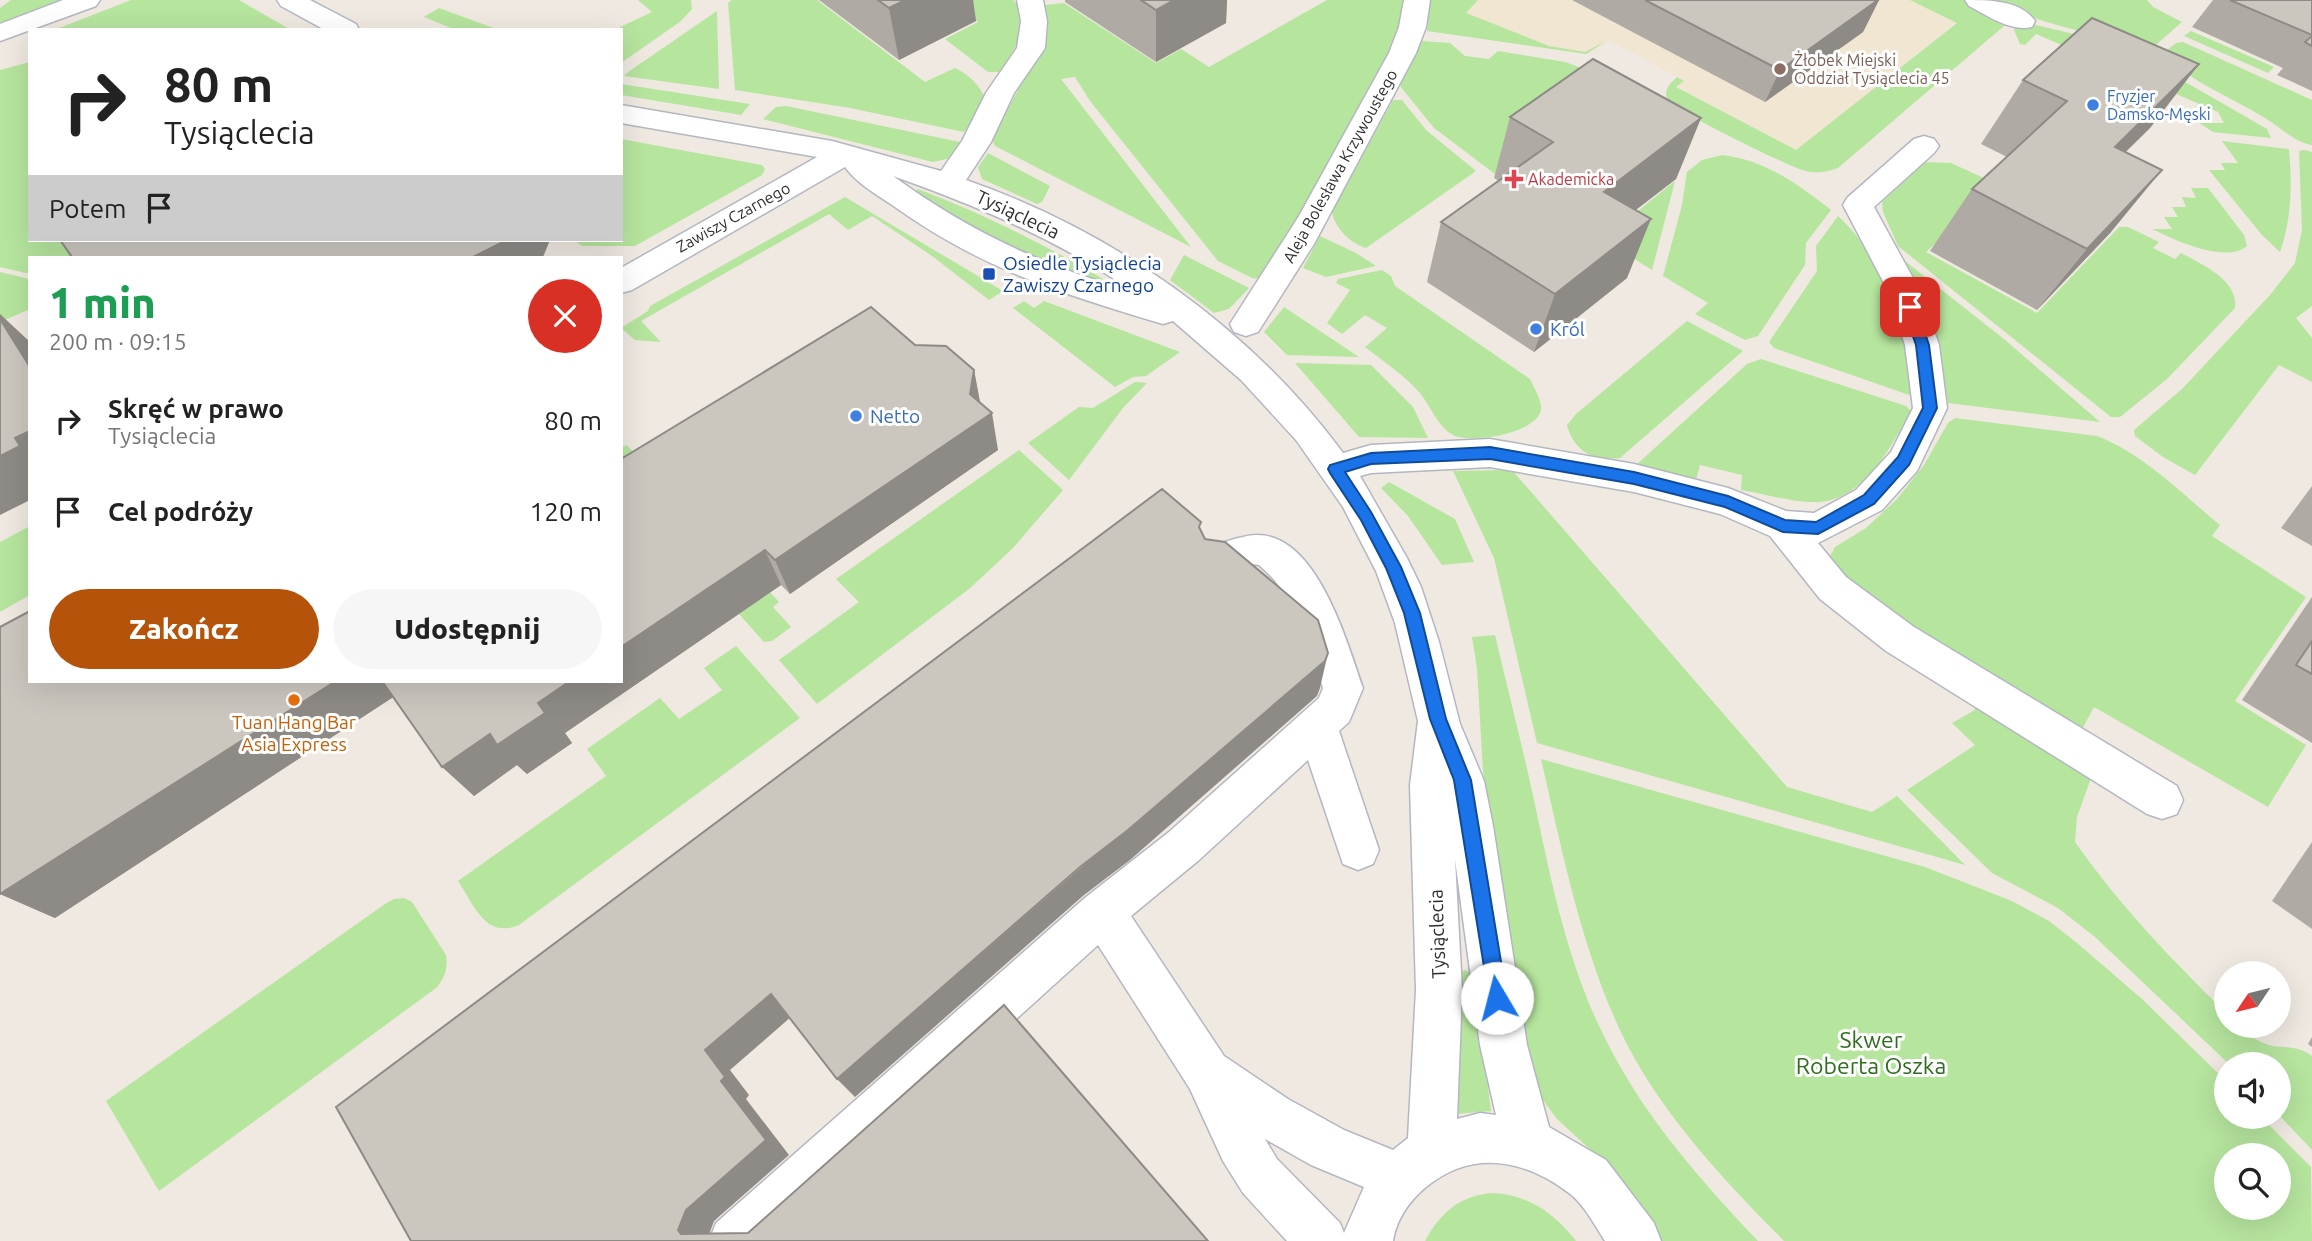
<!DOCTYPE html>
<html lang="pl">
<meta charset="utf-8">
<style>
:root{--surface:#fff;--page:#f6f6f6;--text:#222;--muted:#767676;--accent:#b45309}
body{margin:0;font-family:Ubuntu,sans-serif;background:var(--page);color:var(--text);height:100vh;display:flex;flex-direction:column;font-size:26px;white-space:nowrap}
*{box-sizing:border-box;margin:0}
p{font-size:23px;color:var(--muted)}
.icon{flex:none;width:38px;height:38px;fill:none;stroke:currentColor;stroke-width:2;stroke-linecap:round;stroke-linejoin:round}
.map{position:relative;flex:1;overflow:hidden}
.panel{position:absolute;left:28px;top:256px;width:595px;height:427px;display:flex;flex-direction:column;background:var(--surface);border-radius:0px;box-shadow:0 7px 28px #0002}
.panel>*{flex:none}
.banner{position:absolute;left:28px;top:28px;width:595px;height:214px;border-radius:0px;box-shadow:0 7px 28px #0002;background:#fff;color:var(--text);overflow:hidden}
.needle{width:46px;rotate:235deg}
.controls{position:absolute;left:2214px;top:961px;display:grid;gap:14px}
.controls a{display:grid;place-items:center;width:77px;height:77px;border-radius:50%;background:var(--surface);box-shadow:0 7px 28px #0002;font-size:35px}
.pin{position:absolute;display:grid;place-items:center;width:60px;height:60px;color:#fff;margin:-30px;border-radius:14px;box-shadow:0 4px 10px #0006}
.me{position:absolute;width:77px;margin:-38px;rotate:352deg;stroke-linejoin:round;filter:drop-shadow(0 0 5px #0008)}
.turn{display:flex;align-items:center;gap:24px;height:147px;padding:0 21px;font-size:32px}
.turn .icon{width:91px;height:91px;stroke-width:2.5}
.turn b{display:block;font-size:49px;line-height:60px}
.then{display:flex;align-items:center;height:66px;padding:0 21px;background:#0003;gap:14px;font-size:26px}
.round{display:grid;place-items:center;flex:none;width:74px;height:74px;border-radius:37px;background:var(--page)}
.overview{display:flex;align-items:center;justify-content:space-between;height:119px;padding:0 21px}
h1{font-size:42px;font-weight:800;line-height:52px;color:#1e9e55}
.primary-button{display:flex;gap:14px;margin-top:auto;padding:14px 21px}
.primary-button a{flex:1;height:80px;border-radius:42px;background:var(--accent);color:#fff;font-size:28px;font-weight:800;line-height:80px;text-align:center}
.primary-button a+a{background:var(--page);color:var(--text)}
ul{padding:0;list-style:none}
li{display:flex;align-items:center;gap:21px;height:91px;padding:0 21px}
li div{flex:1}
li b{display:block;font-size:26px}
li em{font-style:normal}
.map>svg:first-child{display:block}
.education{fill:#f0e6d1}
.green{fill:#b6e59e;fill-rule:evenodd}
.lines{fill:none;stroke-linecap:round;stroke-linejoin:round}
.minor-casing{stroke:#b4b7c1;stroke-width:3}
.minor{fill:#fff;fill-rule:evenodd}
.wall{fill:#afaba4}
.shaded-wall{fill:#8e8b86}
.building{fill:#cbc7bf;stroke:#8e8b86;stroke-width:2}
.route{fill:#1a73e8;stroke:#114b97;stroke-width:2}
.education-dot{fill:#8d6e63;stroke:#fff;stroke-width:2.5}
.shop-dot{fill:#3f7fe0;stroke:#fff;stroke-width:2.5}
.health-dot{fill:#e0444e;stroke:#fff;stroke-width:2.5}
.transit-dot{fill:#1a4fb4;stroke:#fff;stroke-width:2.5}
.food-dot{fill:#e8710a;stroke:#fff;stroke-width:2.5}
.labels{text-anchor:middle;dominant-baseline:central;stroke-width:6;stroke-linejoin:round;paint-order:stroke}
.far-education-label{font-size:16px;fill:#785e54;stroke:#fff;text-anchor:start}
.far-shop-label{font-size:16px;fill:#366cbe;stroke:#fff;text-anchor:start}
.far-street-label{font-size:16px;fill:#2e2e2e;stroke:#fff}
.far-health-label{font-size:16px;fill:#be3a42;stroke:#fff;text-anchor:start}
.street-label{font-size:19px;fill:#2e2e2e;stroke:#fff}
.transit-label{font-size:19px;fill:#164399;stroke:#fff;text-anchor:start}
.shop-label{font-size:19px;fill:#366cbe;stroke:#fff;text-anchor:start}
.food-label{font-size:19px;fill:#c56008;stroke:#fff}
.near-park-label{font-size:23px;fill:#2c6e1b;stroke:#fff}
</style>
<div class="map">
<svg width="2312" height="1241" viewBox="0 0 2312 1241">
<rect width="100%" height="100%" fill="#efe9e1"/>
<polygon class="education" points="1478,0 1910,0 1957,22 1796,150 1676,86 1683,80 1609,40 1590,53 1549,46 1465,13"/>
<g class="green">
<polygon points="11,0 63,0 0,24 0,8"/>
<polygon points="131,0 239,0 291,30 54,30"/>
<polygon points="638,0 691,0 692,9 681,21 621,63 620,27 652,12"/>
<path d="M732 0H817L925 82 955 68C970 75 978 84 986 99L964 132 850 108 735 90 728 3Z"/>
<polygon points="948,0 1013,0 1022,9 1021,37 1001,72 988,72 945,39 978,22"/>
<polygon points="1327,0 1403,0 1404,14 1396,39 1265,279 1252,278 1218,261 1090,101 1075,77 1061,79 1191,247 995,146 992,140 1038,52 1036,6 1064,3 1156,63 1181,49 1209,67"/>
<polygon points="1430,0 1478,0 1466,13 1549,46 1585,52 1606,41 1586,54 1427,31"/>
<path d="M1910 0H1968L2011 20 1838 168C1827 172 1817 174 1806 171 1789 167 1675 111 1668 100 1662 90 1671 83 1677 77L1684 81 1676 87 1796 150 1957 23Z"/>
<path d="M1988 0H2147L2153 7 2182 22 2150 50C2096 34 2040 24 1988 0Z"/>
<polygon points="439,8 499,30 456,30 424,17"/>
<polygon points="717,11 719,89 624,76 628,72"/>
<polygon points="2028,23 2095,39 2154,64 2267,129 2271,138 2213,132 2199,123 2224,123 2218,112 2036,34 2025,45 2020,44 2014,30 2016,26"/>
<polygon points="2191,31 2274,67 2268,73 2184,36"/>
<polygon points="1422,41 1450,43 1465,56 1489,59 1498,51 1565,62 1587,70 1495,174 1434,128 1400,86"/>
<path d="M2183 42 2312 100V145C2294 142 2280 127 2265 118 2231 97 2191 82 2162 54L2176 43Z"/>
<polygon points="30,62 30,240 108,240 96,257 30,257 30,274 0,267 0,70"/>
<polygon points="621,84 750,104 741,115 621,95"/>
<path d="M1393 100H1402L1426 130 1476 171 1366 248C1350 243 1335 228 1332 212Z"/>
<polygon points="786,106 960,142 951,158 933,162 763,119 776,107"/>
<polygon points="621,139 762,165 765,169 762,175 635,246 582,246 574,240 621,240"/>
<path d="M2222 141 2289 149C2292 186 2292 217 2280 252L2262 235 2209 170H2225L2221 163H2238Z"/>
<polygon points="2304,150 2312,152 2312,306 2296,318 2312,338 2312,382 2279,365 2195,475 2163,457 2135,436 2134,430 2182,389 2270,295 2295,263 2302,230 2299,151"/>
<polygon points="988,153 1050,186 1042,202 1037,204 982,179 978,167"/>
<path d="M1722 155C1766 160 1797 184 1831 210L1806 243 1805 265 1758 336 1745 340 1695 314 1708 303 1663 276 1682 205 1687 172 1702 160Z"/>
<path d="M1925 162 1951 163 1999 185 1926 252 2037 313 2119 227H2128L2159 242 2153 248 2175 259 2181 253C2201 264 2239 280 2235 308L2167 379 2120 417H2111L1898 246 1883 212 1882 202Z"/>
<polygon points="1675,181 1652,270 1603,239"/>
<path d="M2191 188H2208L2244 235 2247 246C2226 264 2174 240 2152 229H2172L2164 217H2178L2172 207H2186L2182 197 2196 198Z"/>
<path d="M918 189C983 214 1043 243 1103 279L1098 284C1033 261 972 229 913 193Z"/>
<polygon points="845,197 1003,291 989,300 932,256 872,216 848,230 829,214 641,321 661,342 635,340 621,328 648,311 650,306"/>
<path d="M1838 216C1892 267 1902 327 1915 397L1774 348 1769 342 1817 271 1816 246Z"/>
<polygon points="1320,236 1356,253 1376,266 1326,277 1303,268"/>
<polygon points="1184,255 1249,288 1229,309 1214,313 1170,280"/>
<polygon points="1905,261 2004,339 2100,422 1948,403 1931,321"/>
<path d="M1382 270 1391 276 1395 286 1530 379C1534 388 1542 400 1541 410 1536 434 1470 444 1453 435 1438 427 1430 405 1419 392 1404 375 1383 361 1365 347L1387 328 1365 315 1342 334 1327 323 1350 290 1336 283 1338 279Z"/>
<polygon points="0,272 30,279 30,309 0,322"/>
<polygon points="1024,301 1034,308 1044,301 1180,352 1146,376 1133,377 1115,387 1013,308"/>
<polygon points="1284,307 1359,357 1287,355 1264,332"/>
<path d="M1687 321 1743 351 1620 458C1594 461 1574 452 1567 425L1576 414Z"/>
<path d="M1761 359 1906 406 1911 411C1890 448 1862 505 1811 502 1788 501 1764 494 1741 490L1742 475 1700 465 1696 480 1635 466 1747 364Z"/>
<polygon points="1295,363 1371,365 1413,407 1428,438 1359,437"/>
<polygon points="1135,382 1147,383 1123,408 1069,480 1028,443 1079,407 1093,408"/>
<path d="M1955 418 2097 436C2144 454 2182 494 2220 525L2212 536 2306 597 2235 701 2306 745 2268 807 2094 707 2081 731 1923 640 1830 565V556L1835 547 1866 528 1897 499 1924 465 1948 423Z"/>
<polygon points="627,445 651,473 657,470 779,602 773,607 791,627 772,641 764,642 621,482 621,448"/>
<polygon points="1019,450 1063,490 1013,548 969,589 817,704 779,660 859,602 836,579"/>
<polygon points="1512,470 1787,787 1872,812 1897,796 1965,865 1537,743 1494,558 1453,471"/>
<polygon points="1389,482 1455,519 1474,562 1442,565 1408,516 1381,488"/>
<polygon points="30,526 30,595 0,612 0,542"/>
<path d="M1495 635C1508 690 1522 745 1534 800 1552 885 1569 971 1610 1048 1648 1121 1702 1182 1758 1241H1660L1638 1199 1607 1165 1557 1119 1540 1096 1529 1067 1501 914 1483 770 1477 668 1472 637Z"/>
<path d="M736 646 800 718 519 925C485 939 475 906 458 881L606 776 587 749 660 698 679 719 722 690 704 668Z"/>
<path d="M1975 695 2091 778 2077 817 2075 842C2119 905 2171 959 2226 1013V1026H2238C2247 1034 2261 1044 2273 1046 2288 1048 2299 1046 2312 1056V1150L2279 1115 2278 1064H2229L2095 937 2058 908 1992 873 1907 790 1975 745 1952 723 1975 710Z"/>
<path d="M1541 759 1925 867 2012 901 2049 921 2077 943 2142 999 2226 1081V1116L2261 1117 2311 1167 2312 1241H1784C1722 1178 1657 1110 1619 1028 1580 943 1562 850 1541 759ZM2278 1155V1208H2226V1155Z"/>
<path d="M404 898 412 902 446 955C448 968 445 978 436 988L159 1191 106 1101 385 904 394 899Z"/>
<polygon points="1465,970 1474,976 1491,1111 1456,1114 1457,972"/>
<path d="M1493 1193C1529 1195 1554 1213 1576 1241H1425C1440 1213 1460 1195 1493 1193Z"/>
</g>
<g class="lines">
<g class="minor-casing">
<g id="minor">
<polygon points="63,0 100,0 96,6 0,41 0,24"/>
<polygon points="277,0 310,0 356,24 359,30 325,30 281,6"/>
<path d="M1017 0H1043L1047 21 1045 48 1014 93 991 142 966 180C1113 231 1251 328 1343 453L1371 445 1490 439 1634 464 1728 488 1786 511 1814 513 1856 490 1891 452 1913 408 1905 345 1887 289 1843 205 1847 198 1914 139 1924 136 1934 139 1939 146 1934 153 1874 207 1919 289 1939 345 1947 408 1917 471 1882 510 1818 543 1846 577 1914 627 2177 786 2183 800 2177 814 2162 819 2147 814 1886 651 1820 599 1770 536 1720 514 1634 492 1490 467 1371 473 1360 476 1407 558 1421 587 1439 642 1460 724 1484 781 1493 826 1527 1045 1549 1127 1606 1160 1654 1223 1661 1241H1605C1595 1226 1584 1204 1569 1193 1524 1159 1472 1149 1426 1187 1410 1200 1396 1220 1393 1241H1287L1243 1193 1223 1161 1190 1089 1098 945 771 1241H709L716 1223 1086 897 1169 832 1319 698 1323 688C1308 641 1298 598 1259 565 1237 561 1232 585 1205 576L1199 565C1208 547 1224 541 1243 537 1313 518 1346 640 1363 688L1349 722 1339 731 1379 850 1373 864 1358 870 1343 864 1308 760 1199 860 1131 916 1224 1056 1288 1099 1344 1130 1393 1150 1408 1138 1416 990 1410 785 1418 721 1395 623 1376 571 1343 507 1296 440 1241 380 1173 321 1163 324C1060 293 984 270 895 207 879 196 856 183 845 167L632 290 621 293V268L817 157 621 123V105L832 141 941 171 962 141 986 93 1017 48 1021 21ZM893 176C977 206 1059 240 1132 291 1044 267 967 230 893 176ZM1455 859 1480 1045 1496 1115 1480 1113 1457 1119 1462 990ZM1265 1139 1311 1165 1364 1187 1344 1233 1340 1223 1277 1159Z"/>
<polygon points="1404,0 1430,0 1426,27 1416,53 1314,244 1258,332 1246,336 1234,332 1230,324 1299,216 1389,53 1399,27"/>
<path d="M1965 0C1988 0 2021 0 2035 21L2032 27C2010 32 1987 15 1969 6Z"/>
</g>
</g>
<use href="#minor" class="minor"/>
</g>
<g class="wall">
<polygon points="819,0 973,0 976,21 899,60"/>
<polygon points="1065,0 1227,0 1226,23 1156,62 1065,2"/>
<polygon points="1572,0 1879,0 1863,32 1765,102"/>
<polygon points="2213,0 2312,0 2312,91 2277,75 2283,68 2192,27"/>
<polygon points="2199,64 2150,128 2125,152 2111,232 2037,310 1930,251 1972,189 2007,157 1981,144 2023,80"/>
<polygon points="1510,117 1701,118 1676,179 1636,210 1627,278 1534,352 1427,282 1441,222 1499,181 1494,178"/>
<polygon points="915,345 974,370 980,402 998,450 790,594 781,585 565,733 572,743 527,774 517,765 474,796 393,697 55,918 0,894 0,627 621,681"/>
<polygon points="2312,486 2312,546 2281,528"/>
<polygon points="2312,597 2312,743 2242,700"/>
<polygon points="2312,842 2312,929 2272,901"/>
<polygon points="2312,1037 2312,1047 2308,1044"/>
</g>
<g class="shaded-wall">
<polygon points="905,0 973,0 976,21 899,60 889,8"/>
<polygon points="1174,0 1227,0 1226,23 1156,62 1156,10"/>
<polygon points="1878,0 1879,0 1863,32 1765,102 1780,70"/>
<polygon points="2199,64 2150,128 2067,210 2115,147"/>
<polygon points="1701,118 1676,179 1582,251 1604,192"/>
<polygon points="2162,170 2111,232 2037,310 2087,249"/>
<polygon points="1651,219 1627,278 1534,352 1555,294"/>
<polygon points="507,240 550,240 543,257 473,257"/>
<polygon points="0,314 30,342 30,367 0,319"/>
<polygon points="974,370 981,408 992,413 998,450 790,594 775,560 970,394"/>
<polygon points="30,431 30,500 0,515 0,456 15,438"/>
<polygon points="765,550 781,585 565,733 572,743 527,774 517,765 474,796 442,767 570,681 621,681 621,647"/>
<polygon points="1328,653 1320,688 1317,696 1130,860 1084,895 855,1097 837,1079"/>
<polygon points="336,681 389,681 401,692 55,918 0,894"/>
<polygon points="771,994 792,1016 730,1070 749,1095 746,1099 789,1155 714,1221 707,1240 681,1234 678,1230 721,1081 705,1050"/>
</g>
<g class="building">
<polygon points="878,0 905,0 889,8"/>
<polygon points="1141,0 1174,0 1156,10"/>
<polygon points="1645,0 1878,0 1780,70"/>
<polygon points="2230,0 2312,0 2312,35"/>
<polygon points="2092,18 2199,64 2115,147 2162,170 2087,249 1972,189 2067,101 2023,80"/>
<polygon points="2312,36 2312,46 2305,42"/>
<polygon points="1593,59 1701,118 1604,192 1651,219 1555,294 1441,222 1553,142 1510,117"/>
<polygon points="60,240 507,240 473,257 72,257"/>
<polygon points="871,307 915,345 946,346 974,370 970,394 992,413 775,560 765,550 621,647 621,459"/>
<polygon points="0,319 30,367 30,431 15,438 20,446 0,456"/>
<polygon points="1162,489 1201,522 1199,527 1205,539 1225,542 1318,620 1328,653 1325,661 1128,830 1080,867 837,1079 771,994 705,1050 725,1077 721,1081 766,1140 686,1210 678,1230 681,1234 748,1233 1004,1005 1208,1241 411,1241 336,1107"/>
<polygon points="30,611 30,681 336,681 0,894 0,627"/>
<polygon points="2312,641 2312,674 2296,665"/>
<polygon points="382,681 570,681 538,703 545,713 497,745 490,734 442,767"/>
</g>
<polygon class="route" points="1910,302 1916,307 1929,345 1937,408 1909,465 1874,504 1818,534 1783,532 1725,507 1634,484 1490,459 1371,464 1345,472 1371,512 1401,567 1420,613 1446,719 1471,780 1507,998 1504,1004 1497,1007 1490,1004 1454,780 1430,719 1404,613 1386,568 1361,520 1330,473 1328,469 1330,465 1371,453 1490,447 1634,472 1728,496 1785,520 1816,522 1864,495 1898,457 1923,408 1916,345 1903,307"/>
<circle class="education-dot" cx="1780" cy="69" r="7"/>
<g class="shop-dot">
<circle cx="2093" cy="105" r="7"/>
<circle cx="1536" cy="329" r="7"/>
<circle cx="856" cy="416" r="7"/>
</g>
<path class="health-dot" d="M1510.5 168.5h7v7h7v7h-7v7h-7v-7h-7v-7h7z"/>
<rect class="transit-dot" x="982" y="267" width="14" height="14" rx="3.5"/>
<circle class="food-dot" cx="294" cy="700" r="7"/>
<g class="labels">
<g class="far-education-label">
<text x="1794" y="60">Żłobek Miejski<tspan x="1794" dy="18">Oddział Tysiąclecia 45</tspan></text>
</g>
<g class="far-shop-label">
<text x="2107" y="96">Fryzjer<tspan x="2107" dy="18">Damsko-Męski</tspan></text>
</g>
<g class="far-street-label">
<text transform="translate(1340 166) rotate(-61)">Aleja Bolesława Krzywoustego</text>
<text transform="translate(733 217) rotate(-29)">Zawiszy Czarnego</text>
</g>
<g class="far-health-label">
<text x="1528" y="179">Akademicka</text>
</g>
<g class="street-label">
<text transform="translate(1018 214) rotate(25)">Tysiąclecia</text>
<text transform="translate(1437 934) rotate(-92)">Tysiąclecia</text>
</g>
<g class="transit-label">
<text x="1003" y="263">Osiedle Tysiąclecia<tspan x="1003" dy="22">Zawiszy Czarnego</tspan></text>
</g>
<g class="shop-label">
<text x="1550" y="329">Król</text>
<text x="870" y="416">Netto</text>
</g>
<g class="food-label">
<text x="294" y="722">Tuan Hang Bar<tspan x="294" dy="22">Asia Express</tspan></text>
</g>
<g class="near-park-label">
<text x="1871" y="1039">Skwer<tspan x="1871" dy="26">Roberta Oszka</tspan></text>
</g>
</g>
</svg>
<div class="controls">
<a><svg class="needle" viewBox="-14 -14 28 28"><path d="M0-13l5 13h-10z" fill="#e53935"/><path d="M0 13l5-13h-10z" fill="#767676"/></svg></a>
<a><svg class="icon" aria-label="sound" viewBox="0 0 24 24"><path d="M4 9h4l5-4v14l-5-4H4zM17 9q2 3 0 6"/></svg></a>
<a><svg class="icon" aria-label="search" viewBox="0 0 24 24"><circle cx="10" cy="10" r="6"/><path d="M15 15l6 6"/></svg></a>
</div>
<div class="pin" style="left:1910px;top:307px;background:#d93025"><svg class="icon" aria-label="arrive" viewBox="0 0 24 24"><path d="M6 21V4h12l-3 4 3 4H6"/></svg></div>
<svg class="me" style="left:1497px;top:998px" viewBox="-20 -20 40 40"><circle r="19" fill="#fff"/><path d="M0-13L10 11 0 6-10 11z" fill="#1a73e8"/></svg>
<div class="banner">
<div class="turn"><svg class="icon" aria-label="right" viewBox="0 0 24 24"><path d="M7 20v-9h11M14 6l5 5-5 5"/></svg><div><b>80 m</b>Tysiąclecia</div></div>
<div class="then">Potem<svg class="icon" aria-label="arrive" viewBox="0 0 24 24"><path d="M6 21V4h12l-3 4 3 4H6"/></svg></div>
</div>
<section class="panel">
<div class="overview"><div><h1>1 min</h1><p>200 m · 09:15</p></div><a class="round" style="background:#d93025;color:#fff"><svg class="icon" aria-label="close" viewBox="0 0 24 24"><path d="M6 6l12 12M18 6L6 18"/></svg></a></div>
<ul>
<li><svg class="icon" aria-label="right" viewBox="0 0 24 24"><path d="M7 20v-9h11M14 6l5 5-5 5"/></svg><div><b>Skręć w prawo</b><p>Tysiąclecia</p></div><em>80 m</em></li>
<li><svg class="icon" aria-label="arrive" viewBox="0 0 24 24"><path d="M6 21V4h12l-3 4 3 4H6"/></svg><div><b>Cel podróży</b></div><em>120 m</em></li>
</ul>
<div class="primary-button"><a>Zakończ</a><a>Udostępnij</a></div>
</section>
</div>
